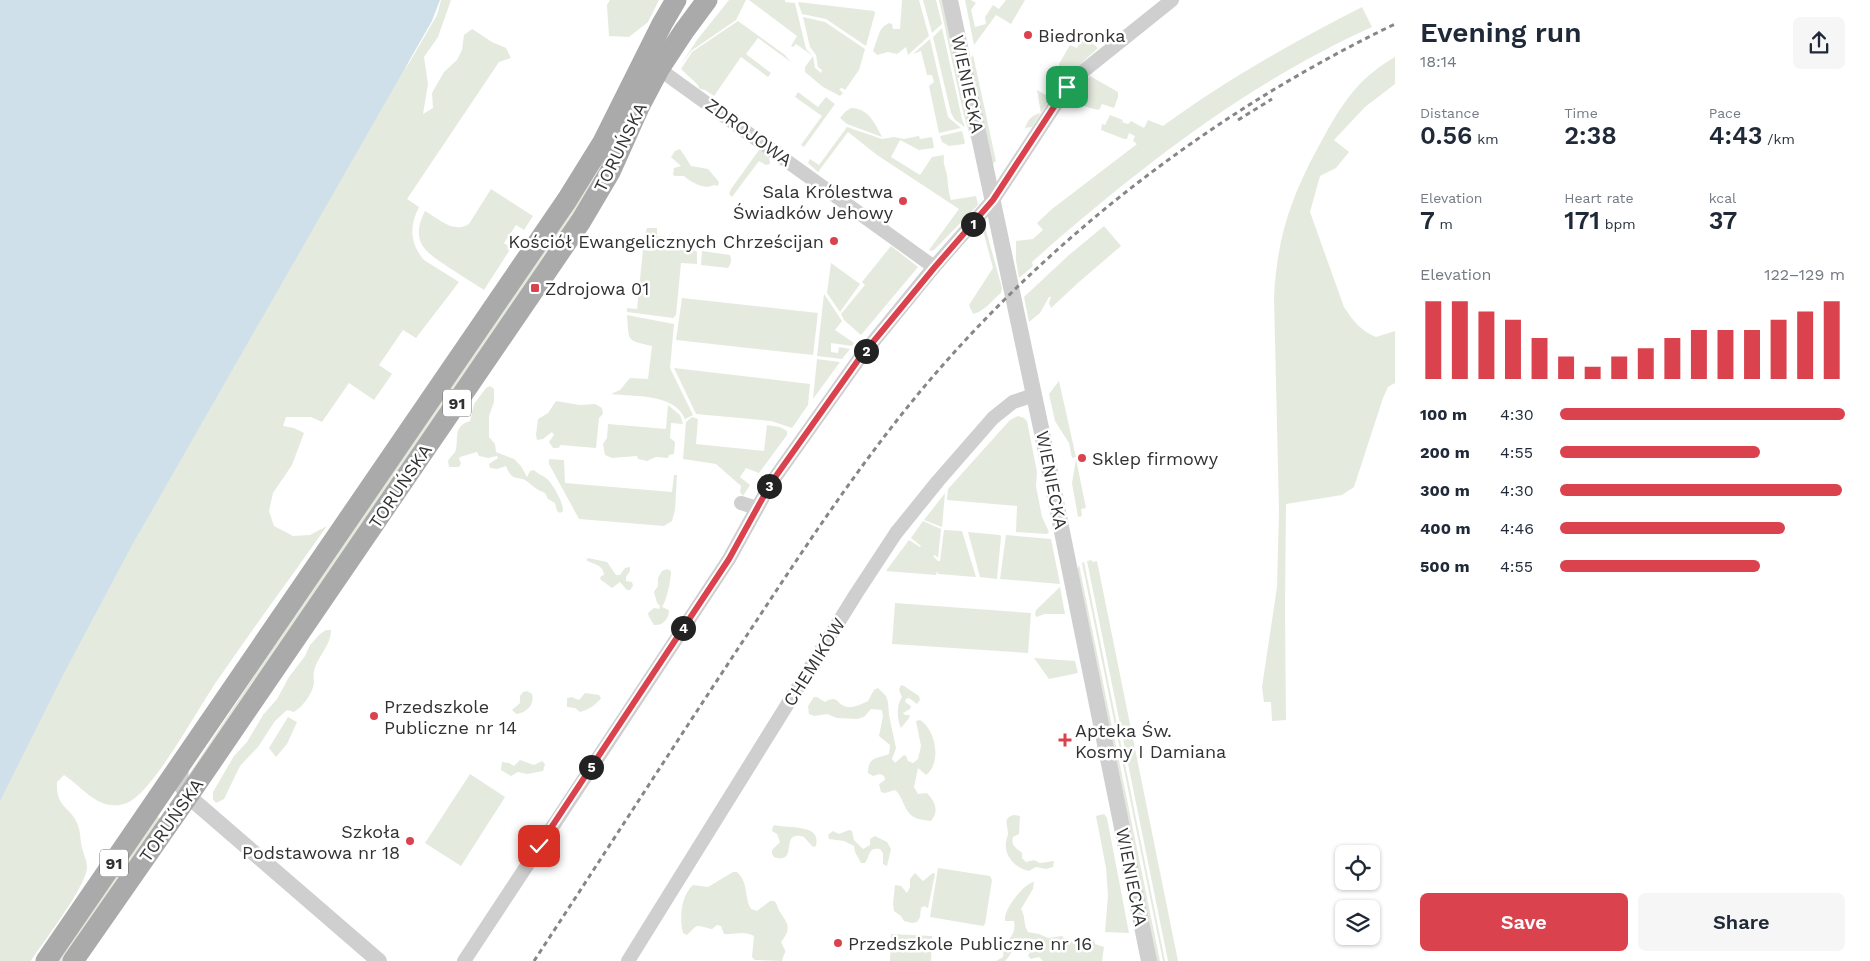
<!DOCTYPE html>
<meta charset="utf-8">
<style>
:root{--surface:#fff;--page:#f6f6f7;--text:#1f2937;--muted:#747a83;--accent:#da424e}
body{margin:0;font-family:"Work Sans",sans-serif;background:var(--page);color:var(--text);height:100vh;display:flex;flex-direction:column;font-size:19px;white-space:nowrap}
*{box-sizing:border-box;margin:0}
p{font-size:16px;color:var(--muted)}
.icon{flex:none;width:28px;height:28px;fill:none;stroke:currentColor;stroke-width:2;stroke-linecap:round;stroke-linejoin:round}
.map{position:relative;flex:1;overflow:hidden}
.panel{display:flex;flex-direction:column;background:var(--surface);width:475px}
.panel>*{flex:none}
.buttons{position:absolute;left:1335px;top:845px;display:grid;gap:10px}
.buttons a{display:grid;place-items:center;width:45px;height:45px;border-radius:8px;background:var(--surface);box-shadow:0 1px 4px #0004;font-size:25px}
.pin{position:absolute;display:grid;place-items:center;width:42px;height:42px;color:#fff;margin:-21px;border-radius:10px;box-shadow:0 2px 8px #0006}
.km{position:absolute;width:25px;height:25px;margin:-12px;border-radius:50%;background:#222;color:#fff;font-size:14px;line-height:25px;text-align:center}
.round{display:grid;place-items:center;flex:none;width:52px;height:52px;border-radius:8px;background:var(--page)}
.headline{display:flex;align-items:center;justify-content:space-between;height:85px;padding:0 25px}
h1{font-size:28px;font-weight:600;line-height:38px}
.stats{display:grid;grid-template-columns:repeat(3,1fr);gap:8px;height:85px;padding:5px 25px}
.stats div{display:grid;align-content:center}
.stats b{font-size:25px;font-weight:600}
.stats small{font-size:14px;font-weight:400}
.stats p{font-size:14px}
.chart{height:140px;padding:10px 25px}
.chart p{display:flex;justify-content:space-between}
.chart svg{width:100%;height:90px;margin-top:5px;stroke:var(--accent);stroke-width:6}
.primary-button{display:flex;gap:10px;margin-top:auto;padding:10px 25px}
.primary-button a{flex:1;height:58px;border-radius:8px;background:var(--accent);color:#fff;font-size:20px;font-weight:600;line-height:58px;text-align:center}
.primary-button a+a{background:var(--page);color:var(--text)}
ul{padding:0 25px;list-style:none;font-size:16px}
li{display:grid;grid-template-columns:80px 60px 1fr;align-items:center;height:38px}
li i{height:12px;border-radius:6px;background:var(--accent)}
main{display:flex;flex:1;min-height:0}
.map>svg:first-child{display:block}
.green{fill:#e5eade}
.water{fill:#cfe0eb}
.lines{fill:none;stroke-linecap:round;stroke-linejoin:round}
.minor{stroke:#cfcfcf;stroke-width:14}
.tertiary{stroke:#cfcfcf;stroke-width:16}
.primary{stroke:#aaa;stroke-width:21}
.rail{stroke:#878787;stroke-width:3;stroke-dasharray:5 4;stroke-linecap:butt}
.route-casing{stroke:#fff;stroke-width:10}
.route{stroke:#da424e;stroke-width:6}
.poi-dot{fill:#da424e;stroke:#fff;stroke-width:2}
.labels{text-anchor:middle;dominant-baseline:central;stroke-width:5;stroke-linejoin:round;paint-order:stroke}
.shield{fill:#fff;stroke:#707070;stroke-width:1}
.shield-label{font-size:16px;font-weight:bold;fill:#323232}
.poi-label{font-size:18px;fill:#323232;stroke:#fff;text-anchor:start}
.street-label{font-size:18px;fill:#323232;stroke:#fff}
</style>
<main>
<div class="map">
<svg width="1395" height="961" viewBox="0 0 1395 961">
<rect width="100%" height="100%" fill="#fff"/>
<g class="green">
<path d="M 0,0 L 437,0 L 405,70 L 437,15 L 441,0 L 451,0 L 438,37 L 424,57 L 428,84 L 423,114 L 433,108 L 432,93 L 444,72 L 457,60 L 462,50 L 464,35 L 472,29 L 492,42 L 506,48 L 511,58 L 499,62 L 407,199 L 419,207 C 409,226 410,244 424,260 L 459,282 L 416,338 L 403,330 L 379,365 L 392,374 L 374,400 L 349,383 L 322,422 L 311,417 L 286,417 L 283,426 L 294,428 L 304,433 L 292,465 L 273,493 L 269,511 L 274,526 L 293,536 L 310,535 L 327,526 C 291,577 254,627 219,678 C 200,704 154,792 127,803 C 99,813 84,788 64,775 L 57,782 C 56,809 70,805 78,825 C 81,834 80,843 83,851 C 84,856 87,861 87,866 C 89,883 42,944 31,961 L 0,961 Z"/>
<path d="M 610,0 L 659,0 L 648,22 L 629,37 L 609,36 L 607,5 Z"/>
<path d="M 729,0 L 746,0 L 736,20 L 691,51 L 680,66 L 697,40 Z"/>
<path d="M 749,0 L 785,0 L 785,2 L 795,3 L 806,49 L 813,56 L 815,68 L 821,73 L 822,70 L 818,67 L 816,55 L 810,47 L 803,17 L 825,22 L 865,49 L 859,70 L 845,90 L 842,88 L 839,89 L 843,93 L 840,96 L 823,87 L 805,72 L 805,67 L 813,56 L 796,44 L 793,47 L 791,46 L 797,36 Z"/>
<path d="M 902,0 L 919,0 L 929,36 L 908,55 L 906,47 L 897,54 L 888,52 L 877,55 L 873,51 L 880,31 L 884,26 L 889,23 L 892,24 L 893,29 L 900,29 Z"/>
<path d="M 923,0 L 936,0 L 942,24 L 932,33 Z"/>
<path d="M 939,0 L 944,0 L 973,138 L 971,139 L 963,112 Z"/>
<path d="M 965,0 L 971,0 L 976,3 L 971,10 L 975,27 L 986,24 L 985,17 L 993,5 L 999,9 L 1006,0 L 1025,0 L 1011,24 L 996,15 L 974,45 Z"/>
<path d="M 798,2 L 874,11 L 875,13 L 866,46 L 826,19 L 802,14 Z"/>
<path d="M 1362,7 L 1372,27 C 1246,84 1136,170 1032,262 L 1033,266 L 1019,278 L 1016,261 L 1016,241 L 1033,239 L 1043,230 L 1037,223 L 1052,209 L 1137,144 L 1133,141 L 1135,136 L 1129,133 L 1127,139 L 1124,139 L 1101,130 L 1102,124 L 1105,125 L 1110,115 L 1123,120 L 1122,122 L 1128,124 L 1131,121 L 1144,128 L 1148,120 L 1163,126 C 1226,80 1293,42 1362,7 Z"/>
<path d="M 738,21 L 785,55 L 791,62 L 758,38 L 746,54 L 771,73 L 768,77 L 741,57 L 714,96 L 705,90 L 700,89 L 697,84 L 681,69 L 692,52 Z"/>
<path d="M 942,28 L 962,119 L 965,127 L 955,120 L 951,113 L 933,37 Z"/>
<path d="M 930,39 L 948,117 L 961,128 L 939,133 L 929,86 L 934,82 L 932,75 L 927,75 L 921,51 L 913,54 Z"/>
<path d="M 1087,39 L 1098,48 L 1064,79 L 1059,81 L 1052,76 L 1059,79 L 1065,69 L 1059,66 L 1059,64 L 1070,45 L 1077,48 L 1081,40 L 1084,42 Z"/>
<path d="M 973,55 L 996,161 L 991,165 L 971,58 Z"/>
<path d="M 1395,57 L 1395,84 L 1365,107 L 1334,140 L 1349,152 L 1336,168 L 1320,176 L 1310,212 L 1344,307 C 1353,321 1361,331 1376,337 L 1395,331 L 1395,383 L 1388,387 L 1383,398 L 1354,487 L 1342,495 L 1286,504 L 1285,609 L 1286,720 L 1272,721 L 1271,702 L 1264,702 L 1262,687 L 1277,587 L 1279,510 L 1274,297 C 1277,236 1292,194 1321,142 C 1341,105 1358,78 1395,57 Z"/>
<path d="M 1090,76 L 1118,92 L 1118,97 L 1114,108 L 1102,104 L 1099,110 C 1088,108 1078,104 1067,100 L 1072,93 L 1077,94 L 1078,91 L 1075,90 Z"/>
<path d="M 1037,90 L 1046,95 L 1049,90 L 1052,96 L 1032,127 L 1025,128 C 1028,119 1032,115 1041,113 Z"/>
<path d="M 798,92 L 818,107 L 826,97 L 835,104 L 804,147 L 801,145 L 822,116 L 795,97 Z"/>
<path d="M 629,104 L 592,194 L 189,782 L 188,776 L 254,676 L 274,642 Z"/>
<path d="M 851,108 C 868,108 875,123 882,137 L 847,124 L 840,118 L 846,111 Z"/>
<path d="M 847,127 L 882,139 L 894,137 L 904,139 L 919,136 L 920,139 L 932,137 L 934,148 L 919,150 L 900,140 L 891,157 L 920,175 L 932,157 L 944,155 C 943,165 945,166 947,175 C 948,183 948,191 951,200 L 976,196 L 978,205 L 934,250 L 931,251 L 929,250 L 959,209 L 877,155 L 848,132 L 818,172 L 808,163 L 810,159 L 819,165 Z"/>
<path d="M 962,131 L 965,143 L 964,144 L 949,146 L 942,142 L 940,136 Z"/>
<path d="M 680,149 L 691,166 L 708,169 L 719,182 L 718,186 L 714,185 C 705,190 692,183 684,176 L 675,176 L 673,175 L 674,168 L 681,166 L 671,157 L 675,151 Z"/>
<path d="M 759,150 L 769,156 L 770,164 L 766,165 L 759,161 L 732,197 L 729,194 L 731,189 Z"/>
<path d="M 491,189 L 533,216 L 524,230 L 516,225 L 504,243 L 511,248 L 484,290 C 472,282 460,275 448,267 C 424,251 410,241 425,211 C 439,219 454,234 469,224 Z"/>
<path d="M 981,223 L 984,223 L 1002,288 L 1001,293 C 992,300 984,312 973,314 L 969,305 L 993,268 Z"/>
<path d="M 1104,226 L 1121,246 L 1079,282 L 1051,308 L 1049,303 L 1051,297 L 1049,297 L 1040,313 L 1029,322 L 1024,297 L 1069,255 Z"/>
<path d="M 647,228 L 657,228 L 657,236 L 675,238 L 674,249 L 696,251 L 697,252 L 697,264 L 681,263 L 676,315 L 673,318 L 627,312 L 627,308 L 637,309 L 643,250 L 652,251 L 653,239 L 644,238 Z"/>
<path d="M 891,246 L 918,267 L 861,335 L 844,320 L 841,314 L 865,285 L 862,282 Z"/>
<path d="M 702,251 L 730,255 C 732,260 731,264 728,268 L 701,265 Z"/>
<path d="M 831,263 L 860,284 L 840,312 L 827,293 Z"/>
<path d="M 824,294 L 842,321 L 835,330 L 854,343 L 852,346 L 831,343 L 831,352 L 838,353 L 839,347 L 850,349 L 842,359 L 817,356 Z"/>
<path d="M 682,298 L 818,313 L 813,355 L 676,340 Z"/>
<path d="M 627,315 L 674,324 L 670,368 L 693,415 L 685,419 C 674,393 635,397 611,394 L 620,390 L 630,378 L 648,379 L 652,346 C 626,340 629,342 627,315 Z"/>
<path d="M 817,359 L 840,362 L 813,399 Z"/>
<path d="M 674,368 L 810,384 L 808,405 L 792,428 L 771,421 L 696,414 Z"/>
<path d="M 1059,381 L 1076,457 L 1072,458 L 1069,443 L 1055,421 L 1049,394 Z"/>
<path d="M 490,386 L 494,389 L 494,402 L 489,416 L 489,437 L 495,444 L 496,452 L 514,459 L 521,466 L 527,477 L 530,471 L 534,470 C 539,475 543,475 547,479 C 553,484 564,504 563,511 L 560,513 L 557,511 L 555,503 L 548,499 L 545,493 C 537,490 534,487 528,482 C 517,474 513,484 506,466 L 497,469 L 490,468 L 489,464 L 498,458 L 497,456 L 488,458 L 479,456 L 477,452 L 460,457 L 459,459 L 461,463 L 459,467 L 449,467 L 448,461 C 449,458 453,455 455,452 C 460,440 451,427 470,421 L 474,404 L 486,388 Z"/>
<path d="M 556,401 L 580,405 L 595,404 L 602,408 L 603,414 L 599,418 L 596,448 L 561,445 L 558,448 L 553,448 L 549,442 L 554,435 L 552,432 L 543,439 L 537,440 L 536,435 L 538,419 L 548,413 Z"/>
<path d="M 668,405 L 680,415 L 683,424 L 671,423 L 670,438 L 675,442 L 674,454 L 669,455 L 668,458 L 656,457 L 647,461 L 638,459 L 637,456 L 612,458 L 605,455 L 603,444 L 607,438 L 608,424 L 666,429 Z"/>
<path d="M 1018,416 L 1024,418 L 1027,421 L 1037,472 L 1036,486 L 1042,517 L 1049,532 L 1047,534 L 1016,532 L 1017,506 L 947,500 L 948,489 L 1010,420 Z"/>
<path d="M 692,417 L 698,419 L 696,444 L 764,451 L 767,425 L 780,427 L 787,431 L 787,435 L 759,473 L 746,468 L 740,477 L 750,485 L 743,496 L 740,492 L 741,486 L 716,464 L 683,459 L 686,422 Z"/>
<path d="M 549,459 L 564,460 L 565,483 L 672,492 L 674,475 L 677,475 L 675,510 L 672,521 L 664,526 L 579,519 L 549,464 Z"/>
<path d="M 1076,459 L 1086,508 L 1081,509 L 1082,516 L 1078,517 L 1072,483 Z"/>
<path d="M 945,493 L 942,527 L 924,520 Z"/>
<path d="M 923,521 L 941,529 L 938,558 L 935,555 L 933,556 L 938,561 L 940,561 L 944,530 L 962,531 L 976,577 L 938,574 L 937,571 L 936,575 L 886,571 L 909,540 L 920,547 L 921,546 L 911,538 Z"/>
<path d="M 968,532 L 1000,535 L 1001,537 L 997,579 L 980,577 Z"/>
<path d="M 1006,535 L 1051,539 L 1060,584 L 1000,579 Z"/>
<path d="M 588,558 L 607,562 L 616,575 L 620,575 L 625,568 L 630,567 L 630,571 L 626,577 L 626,581 L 632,582 L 633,586 L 630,590 L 627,590 L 620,582 L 612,588 L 600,579 L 601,576 L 604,575 C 603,564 594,565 586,560 Z"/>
<path d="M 1092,560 L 1092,562 L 1097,561 L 1178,961 L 1168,961 L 1087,561 Z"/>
<path d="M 1084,562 L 1165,961 L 1163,961 L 1082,563 Z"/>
<path d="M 1079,565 L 1160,961 L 1155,961 L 1077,570 Z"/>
<path d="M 667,569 L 671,571 C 671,580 667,600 662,607 L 669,610 C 669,619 663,626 654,625 L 649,617 L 648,613 L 654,608 L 659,609 L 660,606 L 657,603 L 654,592 L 658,586 L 658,578 L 662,571 Z"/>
<path d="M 1060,587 L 1065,614 L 1044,614 L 1037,617 L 1035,615 L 1036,610 Z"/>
<path d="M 895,603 L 1031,613 L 1028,653 L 892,644 Z"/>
<path d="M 326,630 L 331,630 C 331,646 317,657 314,671 C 313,675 314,679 314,683 C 312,695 303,706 294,712 L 287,710 L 275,721 L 258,747 L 240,766 L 224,799 L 216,803 L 213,799 L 213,792 L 234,756 L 247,742 L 263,715 L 277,699 L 289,677 L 305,656 L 310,645 L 320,634 Z"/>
<path d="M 1034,658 L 1075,661 L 1078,673 L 1049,679 Z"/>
<path d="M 901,685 L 904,686 L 919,696 L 920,700 L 917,704 L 909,698 L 906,699 L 905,702 L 911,706 L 910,709 L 903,713 L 905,715 L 910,715 L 909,718 L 901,728 C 897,719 896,706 902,697 L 899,690 Z"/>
<path d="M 878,688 L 886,696 L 888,702 L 889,715 L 896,748 L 892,759 L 895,763 L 904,755 L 906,756 L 908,761 L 913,763 L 918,759 L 921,746 L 916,721 L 920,720 C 936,730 942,763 926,775 L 918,768 L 914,787 L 918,794 L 927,793 C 936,803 939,811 931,821 C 926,820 918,820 914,817 C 904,812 903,796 895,790 L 885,793 L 881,792 L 879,784 L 885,780 L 884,776 L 880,774 L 873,776 L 868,773 C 868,756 877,759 889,754 L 890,745 L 879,736 L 883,716 L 882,710 L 871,709 L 864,717 L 857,719 L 837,718 L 827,714 L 814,716 L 809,714 L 808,706 L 814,697 L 817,697 L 825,702 C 839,694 836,705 847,707 C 854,708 862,704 868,701 L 874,690 Z"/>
<path d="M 527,691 L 532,694 C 535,705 526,713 516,714 L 512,710 L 520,703 L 520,696 L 523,692 Z"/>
<path d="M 585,693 L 599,695 L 601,698 C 596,705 588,710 580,712 L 575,708 L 567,707 L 567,698 L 572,697 L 579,700 Z"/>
<path d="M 288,717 L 297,722 L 287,744 L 276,757 L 269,748 Z"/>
<path d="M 520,760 L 534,765 L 542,761 L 545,764 L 543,771 L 527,774 L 518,772 L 511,776 L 501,770 L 502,762 L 509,763 L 514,766 Z"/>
<path d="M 470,774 L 505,797 L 461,866 L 425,843 Z"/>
<path d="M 1104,814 L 1107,818 L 1129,933 L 1105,932 L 1108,895 L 1106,868 L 1096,816 Z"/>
<path d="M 155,815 L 163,820 L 66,961 L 54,961 Z"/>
<path d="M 1014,815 L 1020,816 L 1019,834 L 1013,837 C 1011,846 1015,847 1022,853 L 1022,858 L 1026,862 L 1034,860 L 1040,863 L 1054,861 L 1053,867 L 1046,869 L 1036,867 L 1029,871 C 1015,868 1004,856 1006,842 C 1006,841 1008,835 1008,834 C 1008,825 1002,818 1014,815 Z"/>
<path d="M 775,825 C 788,829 822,823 816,846 L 813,847 L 804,837 C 778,829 800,866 774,857 L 772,854 L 772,850 L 780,842 L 777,834 L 772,831 L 773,826 Z"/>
<path d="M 849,830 L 852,831 L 854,840 L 863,849 L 870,845 L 870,839 L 875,836 L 887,842 L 891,849 L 887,866 L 883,864 L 883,853 L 880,849 C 868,847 870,856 865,863 L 861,863 L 855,852 L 854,846 L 844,841 L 829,839 L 828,835 L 833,831 L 839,834 Z"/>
<path d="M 938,868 L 990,876 L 992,880 L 985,924 L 983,926 L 930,917 Z"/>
<path d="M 733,872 L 737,872 C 749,883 744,897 751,909 L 757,911 L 770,901 L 774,901 C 778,904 777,908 780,912 C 788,924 792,928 781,942 C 788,956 785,948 782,961 L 755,960 L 752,957 L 754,936 C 743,930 734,935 724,934 L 721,926 L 717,925 L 712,929 C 695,925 699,923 687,935 L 683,933 C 679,918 681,896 693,885 L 708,887 Z"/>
<path d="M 915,873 L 923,881 L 933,873 L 935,874 L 928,908 L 924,906 L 921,908 L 920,917 L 917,922 L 912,923 L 904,921 L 901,916 L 894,911 L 893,904 L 895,885 L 901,886 L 907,893 L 910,887 L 910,879 Z"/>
<path d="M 1034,882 L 1033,889 L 1021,909 C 1026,917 1023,925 1028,932 L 1039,934 L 1048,938 L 1062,936 L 1067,941 L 1072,942 L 1079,947 L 1090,937 L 1094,940 L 1095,944 L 1104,947 L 1102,961 L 1043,961 L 1039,957 L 1031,959 L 1028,956 L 1036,941 L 1034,939 C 1013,939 1017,948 1005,961 L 996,961 L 1003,957 L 1004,944 C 1011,937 1016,933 1014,921 L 1005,921 C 1003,910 1023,884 1034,882 Z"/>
<path d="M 891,934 L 932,936 L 931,961 L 890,961 Z"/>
</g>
<path class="water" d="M 0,0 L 440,0 L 432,21 L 131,547 L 63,675 L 0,801 Z"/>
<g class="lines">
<g class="minor">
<path d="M 659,69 L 934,267"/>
<path d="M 741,503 L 757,508"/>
<path d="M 464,961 L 729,559 L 771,483 L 859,359 L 934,267 L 993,200 L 1071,81 L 1172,0"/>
<path d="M 628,961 L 856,594 L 896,533 L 938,481 L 993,418 L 1013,402 L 1034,395"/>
</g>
<g class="tertiary">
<path d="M 950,0 L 1041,428 L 1149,961"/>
<path d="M 181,764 L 180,783 L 188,796 L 379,961"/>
</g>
<g class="primary">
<path d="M 46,961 L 567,200 L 603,142 L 662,24 L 676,0"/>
<path d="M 73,961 L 188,796 L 581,221 L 610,172 L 640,105 L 659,69 L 684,31 L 707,0"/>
</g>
<g class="rail">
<path d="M 1238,120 L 1272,99"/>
<path d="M 534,961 C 607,850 678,739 751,629 C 811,538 870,448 942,366 C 1068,223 1223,107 1395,24"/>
</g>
</g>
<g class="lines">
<g class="route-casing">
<path id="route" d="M 539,846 L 729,559 L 771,483 L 859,359 L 934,268 L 993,200 L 1067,87"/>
</g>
<use href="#route" class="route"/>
</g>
<g class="poi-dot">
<circle cx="1028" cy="35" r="5"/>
<circle cx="903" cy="201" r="5"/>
<circle cx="834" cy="241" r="5"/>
<rect x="530" y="283" width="10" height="10" rx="2.5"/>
<circle cx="1082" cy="458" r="5"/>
<circle cx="374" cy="716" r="5"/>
<path d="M1062.5 732.5h5v5h5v5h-5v5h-5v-5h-5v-5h5z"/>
<circle cx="410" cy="841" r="5"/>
<circle cx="838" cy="943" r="5"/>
</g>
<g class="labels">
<g class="shield">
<rect x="443" y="389.5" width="28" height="27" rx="4"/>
<rect x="100" y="849.5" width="28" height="27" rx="4"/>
</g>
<g class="shield-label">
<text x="457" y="403">91</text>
<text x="114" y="863">91</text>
</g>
<g class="poi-label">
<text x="1038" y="35">Biedronka</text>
<text x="893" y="191" text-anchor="end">Sala Królestwa<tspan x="893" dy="21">Świadków Jehowy</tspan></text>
<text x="824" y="241" text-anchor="end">Kościół Ewangelicznych Chrześcijan</text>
<text x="545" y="288">Zdrojowa 01</text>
<text x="1092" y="458">Sklep firmowy</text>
<text x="384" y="706">Przedszkole<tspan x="384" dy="21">Publiczne nr 14</tspan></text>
<text x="1075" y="730">Apteka Św.<tspan x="1075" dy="21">Kosmy I Damiana</tspan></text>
<text x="400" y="831" text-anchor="end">Szkoła<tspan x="400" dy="21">Podstawowa nr 18</tspan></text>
<text x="848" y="943">Przedszkole Publiczne nr 16</text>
</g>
<g class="street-label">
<text transform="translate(968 84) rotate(78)">WIENIECKA</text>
<text transform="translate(749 132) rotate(36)">ZDROJOWA</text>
<text transform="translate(620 147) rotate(-64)">TORUŃSKA</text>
<text transform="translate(1052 480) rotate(79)">WIENIECKA</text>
<text transform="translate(400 486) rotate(-56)">TORUŃSKA</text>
<text transform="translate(814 662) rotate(-58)">CHEMIKÓW</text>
<text transform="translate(171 820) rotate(-55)">TORUŃSKA</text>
<text transform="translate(1132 877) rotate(79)">WIENIECKA</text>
</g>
</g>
</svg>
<div class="buttons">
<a><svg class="icon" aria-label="locate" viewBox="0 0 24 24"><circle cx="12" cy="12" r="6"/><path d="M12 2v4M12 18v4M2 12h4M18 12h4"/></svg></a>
<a><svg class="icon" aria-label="layers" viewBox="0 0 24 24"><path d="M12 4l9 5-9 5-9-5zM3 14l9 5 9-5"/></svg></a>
</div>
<div class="pin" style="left:1067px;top:87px;background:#1e9e55"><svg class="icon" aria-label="arrive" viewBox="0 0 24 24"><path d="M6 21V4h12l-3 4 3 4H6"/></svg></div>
<div class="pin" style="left:539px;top:846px;background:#d93025"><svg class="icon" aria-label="check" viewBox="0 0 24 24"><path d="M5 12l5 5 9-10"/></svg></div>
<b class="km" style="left:973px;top:224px">1</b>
<b class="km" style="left:866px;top:351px">2</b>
<b class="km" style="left:769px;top:486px">3</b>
<b class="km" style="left:683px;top:628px">4</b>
<b class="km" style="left:591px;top:767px">5</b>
</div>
<section class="panel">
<div class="headline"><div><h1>Evening run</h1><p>18:14</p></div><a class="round"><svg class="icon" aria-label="share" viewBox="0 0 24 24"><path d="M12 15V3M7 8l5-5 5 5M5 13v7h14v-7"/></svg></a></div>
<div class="stats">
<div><p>Distance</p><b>0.56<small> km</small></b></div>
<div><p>Time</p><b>2:38</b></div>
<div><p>Pace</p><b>4:43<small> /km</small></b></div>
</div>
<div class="stats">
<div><p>Elevation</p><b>7<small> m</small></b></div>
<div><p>Heart rate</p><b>171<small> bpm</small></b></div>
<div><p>kcal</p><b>37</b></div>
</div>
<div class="chart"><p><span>Elevation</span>122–129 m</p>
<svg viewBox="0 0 160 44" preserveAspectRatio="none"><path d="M5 44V6M15 44V6M25 44V11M35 44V15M45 44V24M55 44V33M65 44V38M75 44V33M85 44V29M95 44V24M105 44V20M115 44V20M125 44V20M135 44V15M145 44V11M155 44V6"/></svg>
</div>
<ul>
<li><b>100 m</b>4:30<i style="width:100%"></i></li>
<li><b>200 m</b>4:55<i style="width:70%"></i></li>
<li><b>300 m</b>4:30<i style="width:99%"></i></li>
<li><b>400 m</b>4:46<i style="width:79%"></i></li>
<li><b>500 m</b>4:55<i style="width:70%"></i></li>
</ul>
<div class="primary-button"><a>Save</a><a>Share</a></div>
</section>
</main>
